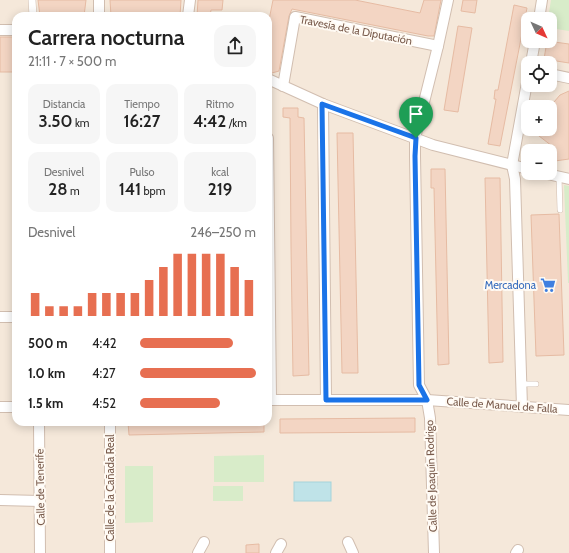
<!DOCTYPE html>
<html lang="es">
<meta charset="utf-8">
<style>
:root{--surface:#fff;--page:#f6f6f6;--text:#222;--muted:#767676;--accent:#e76f51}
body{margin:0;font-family:Cabin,sans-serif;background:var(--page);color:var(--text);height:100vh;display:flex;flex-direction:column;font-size:15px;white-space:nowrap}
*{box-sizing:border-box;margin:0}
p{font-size:13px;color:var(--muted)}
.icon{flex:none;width:22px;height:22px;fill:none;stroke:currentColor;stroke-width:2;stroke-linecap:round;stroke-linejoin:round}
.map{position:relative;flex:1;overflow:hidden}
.drawer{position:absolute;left:12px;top:12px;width:260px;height:414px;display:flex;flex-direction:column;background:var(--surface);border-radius:12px;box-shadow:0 2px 10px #0003}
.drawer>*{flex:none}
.needle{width:26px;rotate:134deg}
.buttons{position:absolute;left:521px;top:12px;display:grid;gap:8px}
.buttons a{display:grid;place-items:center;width:36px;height:36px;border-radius:8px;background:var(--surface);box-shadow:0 2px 10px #0003;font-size:20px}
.pin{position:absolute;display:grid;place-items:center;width:34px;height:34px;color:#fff;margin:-41px -17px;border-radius:50% 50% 50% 0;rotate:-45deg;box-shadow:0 0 4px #0007}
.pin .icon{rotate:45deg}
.round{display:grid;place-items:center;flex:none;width:42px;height:42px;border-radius:12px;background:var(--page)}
.headline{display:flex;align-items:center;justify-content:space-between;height:68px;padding:0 16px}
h1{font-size:22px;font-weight:600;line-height:30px}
.stats{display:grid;grid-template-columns:repeat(3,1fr);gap:6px;height:68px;padding:4px 16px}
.stats div{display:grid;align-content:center;border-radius:10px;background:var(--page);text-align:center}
.stats b{font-size:17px;font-weight:600}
.stats small{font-size:11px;font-weight:400}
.stats p{font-size:11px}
.chart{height:112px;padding:8px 16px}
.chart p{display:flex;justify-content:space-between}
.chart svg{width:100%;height:72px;margin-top:4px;stroke:var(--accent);stroke-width:6}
ul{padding:0 16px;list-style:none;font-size:13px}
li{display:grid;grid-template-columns:64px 48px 1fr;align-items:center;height:30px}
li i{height:10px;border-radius:5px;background:var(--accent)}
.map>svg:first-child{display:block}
.residential{fill:#f5e8da;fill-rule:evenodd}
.green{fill:#d8ecc9}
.water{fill:#bfe3e8;stroke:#a5d3da}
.building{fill:#f3d5c3;stroke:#e6bba3}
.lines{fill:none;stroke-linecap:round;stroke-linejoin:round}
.service-casing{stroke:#d1beb0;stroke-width:6}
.pedestrian-casing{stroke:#d1beb0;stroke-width:8}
.minor-casing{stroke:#d1beb0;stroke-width:12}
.service{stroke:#fff;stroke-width:5}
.pedestrian{stroke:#fff;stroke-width:7}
.minor{stroke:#fff;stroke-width:10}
.route-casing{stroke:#fff;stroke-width:8}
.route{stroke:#1a73e8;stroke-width:5}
.labels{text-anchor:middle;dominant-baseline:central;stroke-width:4;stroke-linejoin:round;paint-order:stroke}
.street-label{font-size:11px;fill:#7a5c4d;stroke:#fffaf3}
.shop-label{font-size:11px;fill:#366cbe;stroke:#fffaf3;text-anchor:end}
</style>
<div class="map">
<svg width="569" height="553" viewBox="0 0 569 553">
<rect width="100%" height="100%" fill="#fdf6ec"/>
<path class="residential" d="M 0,0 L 569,0 L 569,553 L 0,553 ZM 16,16 L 268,16 L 268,422 L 16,422 ZM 528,19 L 550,19 L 550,41 L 528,41 ZM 528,63 L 550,63 L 550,85 L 528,85 ZM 528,107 L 550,107 L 550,129 L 528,129 ZM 528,151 L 550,151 L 550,173 L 528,173 Z"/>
<g class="green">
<path d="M 551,0 L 569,0 L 569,31 L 550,28 L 550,19 L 548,19 Z"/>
<path d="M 564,185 L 569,186 L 569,283 L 568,283 Z"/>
<path d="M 264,455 L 264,482 L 214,482 L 214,456 Z"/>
<path d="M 125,466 L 153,466 L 153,522 L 125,523 Z"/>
<rect x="213" y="486" width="30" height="15"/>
</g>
<rect class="water" x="294" y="482" width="37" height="19"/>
<g class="building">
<path d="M 38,0 L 86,0 L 84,16 L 40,16 Z"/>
<path d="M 110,0 L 181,0 L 180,16 L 111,16 Z"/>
<path d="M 198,0 L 223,0 L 222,10 L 211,10 L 210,16 L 197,16 Z"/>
<path d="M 273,0 L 355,0 L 420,13 L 424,0 L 441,0 L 434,36 L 428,36 L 292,9 L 289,16 L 279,71 L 272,73 L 268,71 L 268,25 Z"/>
<path d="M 463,0 L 477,0 L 475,13 L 461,11 Z"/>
<path d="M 514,5 L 527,8 L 500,146 L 488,144 L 496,99 L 494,99 L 495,90 L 498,90 Z"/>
<path d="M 458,26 L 472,28 L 458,112 L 444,110 Z"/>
<rect x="0" y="37" width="16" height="35"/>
<path d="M 547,41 L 569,44 L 569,63 L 544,59 Z"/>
<path d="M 569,91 L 569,159 L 555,161 L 552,146 L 530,129 L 550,129 L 550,116 L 554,102 L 560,95 Z"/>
<path d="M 283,108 L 298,108 L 298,117 L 304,118 L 309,375 L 293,376 L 291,247 L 290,118 L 283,117 Z"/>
<path d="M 337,133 L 353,133 L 358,373 L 342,373 Z"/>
<path d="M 431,169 L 445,169 L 449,364 L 438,365 L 434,188 L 431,188 Z"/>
<path d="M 485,178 L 500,178 L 503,362 L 489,363 Z"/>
<path d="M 559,214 L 564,355 L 536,356 L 531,215 Z"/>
<path d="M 415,418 L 415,432 L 280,433 L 280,419 Z"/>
<path d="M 128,422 L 264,422 L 264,432 L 129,435 Z"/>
<path d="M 259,544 L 259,553 L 246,553 L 246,545 Z"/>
</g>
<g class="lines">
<g class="service-casing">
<g id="service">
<path d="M 559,177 L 560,210"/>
<path d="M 522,384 L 536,384"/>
</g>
</g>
<g class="pedestrian-casing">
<path id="pedestrian" d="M 32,0 L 33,16"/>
</g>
<g class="minor-casing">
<g id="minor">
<path d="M 99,0 L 99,16"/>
<path d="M 188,16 L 190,0"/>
<path d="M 539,19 L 542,0"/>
<path d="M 0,30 L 16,30"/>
<path d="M 531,63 L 535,41"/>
<path d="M 550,74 L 569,78"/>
<path d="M 268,79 L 323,104 L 433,145 L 528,169"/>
<path d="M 283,86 L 295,17 L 438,46"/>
<path d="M 323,104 L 326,400"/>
<path d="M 268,138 L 271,400"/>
<path d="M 543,173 L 569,179"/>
<path d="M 0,317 L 16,317"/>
<path d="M 268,400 L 427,400 L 569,410"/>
<path d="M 0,407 L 16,407"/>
<path d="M 522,407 L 515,179 L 512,165 L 528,77"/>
<path d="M 39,422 L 40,553"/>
<path d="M 0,500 L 40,501"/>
<path d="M 348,542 L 353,553"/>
<path d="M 110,553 L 110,422"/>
<path d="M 198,553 L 204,542"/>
<path d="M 276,553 L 281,544"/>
<path d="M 434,553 L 430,418 L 427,400 L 419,385 L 415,156 L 415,138 L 438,46 L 448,0"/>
<path d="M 516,553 L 518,550"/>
</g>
</g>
<use href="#service" class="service"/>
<use href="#pedestrian" class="pedestrian"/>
<use href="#minor" class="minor"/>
</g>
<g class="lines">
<g class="route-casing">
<path id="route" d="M 322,104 L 416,138 L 415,156 L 419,385 L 427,400 L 326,400 Z"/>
</g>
<use href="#route" class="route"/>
</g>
<defs>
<g id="supermarket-bare" transform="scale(1.2)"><path d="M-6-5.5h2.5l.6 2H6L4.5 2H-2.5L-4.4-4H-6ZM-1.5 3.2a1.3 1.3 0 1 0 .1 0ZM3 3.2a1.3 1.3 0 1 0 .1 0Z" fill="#3f7fe0" stroke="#fffaf3" stroke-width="2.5" paint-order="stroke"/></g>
</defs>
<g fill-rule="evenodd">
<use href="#supermarket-bare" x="548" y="285"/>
</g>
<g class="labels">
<g class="street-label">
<text transform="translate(356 30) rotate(11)">Travesía de la Diputación</text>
<text transform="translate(502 405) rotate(4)">Calle de Manuel de Falla</text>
<text transform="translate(431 476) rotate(-92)">Calle de Joaquín Rodrigo</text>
<text transform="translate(40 487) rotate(-91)">Calle de Tenerife</text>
<text transform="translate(110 488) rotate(-90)">Calle de la Cañada Real</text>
</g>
<g class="shop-label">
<text x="536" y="285">Mercadona</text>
</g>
</g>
</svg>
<div class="buttons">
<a><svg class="needle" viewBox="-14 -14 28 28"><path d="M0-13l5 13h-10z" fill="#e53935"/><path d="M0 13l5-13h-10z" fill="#767676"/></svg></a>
<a><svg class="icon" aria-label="locate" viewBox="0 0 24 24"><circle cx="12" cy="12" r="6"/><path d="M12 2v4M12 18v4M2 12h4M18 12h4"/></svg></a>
<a>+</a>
<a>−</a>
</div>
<div class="pin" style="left:416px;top:138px;background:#1e9e55"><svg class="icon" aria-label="arrive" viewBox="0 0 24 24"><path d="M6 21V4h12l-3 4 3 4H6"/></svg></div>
<section class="drawer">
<div class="headline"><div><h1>Carrera nocturna</h1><p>21:11 · 7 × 500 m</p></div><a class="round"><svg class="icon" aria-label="share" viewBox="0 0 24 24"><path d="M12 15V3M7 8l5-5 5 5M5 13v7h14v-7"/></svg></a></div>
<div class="stats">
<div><p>Distancia</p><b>3.50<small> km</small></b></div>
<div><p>Tiempo</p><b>16:27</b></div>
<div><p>Ritmo</p><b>4:42<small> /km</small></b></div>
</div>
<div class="stats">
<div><p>Desnivel</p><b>28<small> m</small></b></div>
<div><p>Pulso</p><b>141<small> bpm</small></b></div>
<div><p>kcal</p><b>219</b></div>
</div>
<div class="chart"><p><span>Desnivel</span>246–250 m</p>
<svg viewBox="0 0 160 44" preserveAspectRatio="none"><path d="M5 44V30M15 44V38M25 44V38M35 44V38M45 44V30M55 44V30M65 44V30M75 44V30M85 44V22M95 44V14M105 44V6M115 44V6M125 44V6M135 44V6M145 44V14M155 44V22"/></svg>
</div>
<ul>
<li><b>500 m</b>4:42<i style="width:80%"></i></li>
<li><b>1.0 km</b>4:27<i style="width:100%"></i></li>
<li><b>1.5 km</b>4:52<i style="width:69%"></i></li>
</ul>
</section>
</div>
